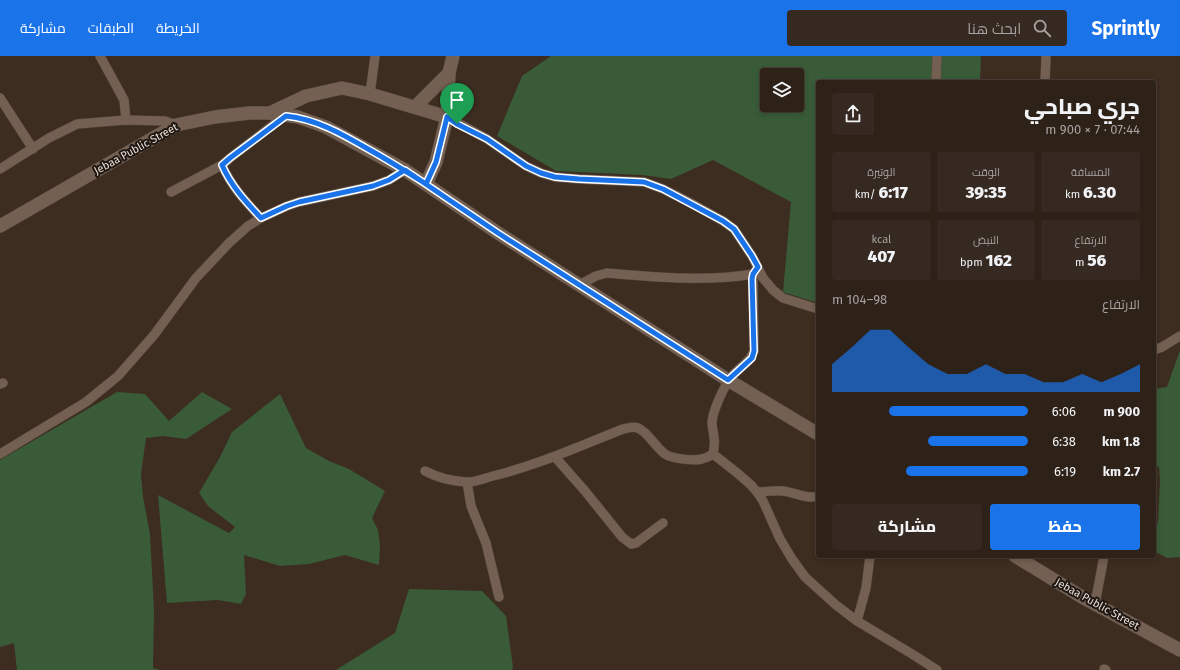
<!DOCTYPE html>
<html lang="ar">
<meta charset="utf-8">
<style>
:root{--surface:#2e2118;--page:#362921;--text:#f1f3f6;--muted:#a7a3a2;--line:#493e37;--accent:#1a73e8}
body{margin:0;font-family:"Fira Sans",Cairo,sans-serif;background:var(--page);color:var(--text);direction:rtl;height:100vh;display:flex;flex-direction:column;font-size:15px;white-space:nowrap}
*{box-sizing:border-box;margin:0}
p{font-size:13px;color:var(--muted)}
.icon{flex:none;width:22px;height:22px;fill:none;stroke:currentColor;stroke-width:2;stroke-linecap:round;stroke-linejoin:round}
.map{position:relative;flex:1;overflow:hidden;direction:ltr}
.sheet{position:absolute;left:816px;top:24px;width:340px;height:478px;display:flex;flex-direction:column;background:var(--surface);border-radius:4px;box-shadow:0 2px 6px #0003,0 0 0 1px var(--line);direction:rtl}
.sheet>*{flex:none}
.fabs{position:absolute;left:760px;top:12px;display:grid;gap:8px}
.fabs a{display:grid;place-items:center;width:44px;height:44px;border-radius:4px;background:var(--surface);box-shadow:0 2px 6px #0003,0 0 0 1px var(--line);font-size:20px}
.pin{position:absolute;display:grid;place-items:center;width:34px;height:34px;color:#fff;margin:-41px -17px;border-radius:50% 50% 50% 0;rotate:-45deg;box-shadow:0 0 4px #0007}
.pin .icon{rotate:45deg}
.round{display:grid;place-items:center;flex:none;width:42px;height:42px;border-radius:4px;background:var(--page)}
.head{display:flex;align-items:center;justify-content:space-between;height:68px;padding:0 16px}
h1{font-size:22px;font-weight:800;line-height:30px}
.stats{display:grid;grid-template-columns:repeat(3,1fr);gap:6px;height:68px;padding:4px 16px}
.stats div{display:grid;align-content:center;border-radius:4px;background:var(--page);text-align:center}
.stats b{font-size:17px;font-weight:800}
.stats small{font-size:11px;font-weight:400}
.stats p{font-size:11px}
.chart{height:112px;padding:8px 16px}
.chart p{display:flex;justify-content:space-between}
.chart svg{width:100%;height:72px;margin-top:4px;fill:var(--accent);opacity:.7}
.action{display:flex;gap:8px;margin-top:auto;padding:8px 16px}
.action a{flex:1;height:46px;border-radius:4px;background:var(--accent);color:#fff;font-size:16px;font-weight:800;line-height:46px;text-align:center}
.action a+a{background:var(--page);color:var(--text)}
ul{padding:0 16px;list-style:none;font-size:13px}
li{display:grid;grid-template-columns:64px 48px 1fr;align-items:center;height:30px}
li i{height:10px;border-radius:5px;background:var(--accent)}
header{display:flex;align-items:center;gap:24px;box-sizing:border-box;height:56px;padding:0 20px;background:var(--accent);color:#fff}
header strong{font-size:19px}
nav{display:flex;gap:22px;margin-inline-start:auto;font-size:14px}
.search{width:280px;height:36px;background:var(--page);display:flex;align-items:center;gap:10px;box-sizing:border-box;padding:0 14px;border-radius:4px;color:var(--muted);font-size:15px}
.map>svg:first-child{display:block}
.green{fill:#395b38;fill-rule:evenodd}
.lines{fill:none;stroke-linecap:round;stroke-linejoin:round}
.street-casing{stroke:#56483d;stroke-width:10}
.secondary-casing{stroke:#56483d;stroke-width:14}
.street{stroke:#736052;stroke-width:9}
.secondary{stroke:#736052;stroke-width:13}
.route-casing{stroke:#fff;stroke-width:8}
.route{stroke:#1a73e8;stroke-width:5}
.labels{text-anchor:middle;dominant-baseline:central;stroke-width:4;stroke-linejoin:round;paint-order:stroke}
.street-label{font-size:11px;fill:#e8ddd5;stroke:#1e1611}
</style>
<header>
<strong>Sprintly</strong>
<div class="search"><svg class="icon" aria-label="search" viewBox="0 0 24 24"><circle cx="10" cy="10" r="6"/><path d="M15 15l6 6"/></svg>ابحث هنا</div>
<nav><a>الخريطة</a><a>الطبقات</a><a>مشاركة</a></nav>
</header>
<div class="map">
<svg width="1180" height="614" viewBox="0 0 1180 614">
<rect width="100%" height="100%" fill="#3d2c20"/>
<g class="green">
<path d="M 551,0 L 981,0 L 980,26 L 818,26 L 818,247 L 783,236 L 791,146 L 713,104 L 671,123 L 642,119 L 556,115 L 497,80 L 522,20 ZM 767,19 L 797,19 L 797,49 L 767,49 Z"/>
<path d="M 1180,294 L 1180,501 L 1167,502 L 1154,495 L 1154,468 L 1158,467 L 1160,425 L 1159,411 L 1154,409 L 1154,333 L 1167,331 Z"/>
<path d="M 117,336 L 145,338 L 169,365 L 202,336 L 232,353 L 186,383 L 163,380 L 146,382 L 141,418 L 143,441 L 150,478 L 154,555 L 153,612 L 160,614 L 17,614 L 14,587 L 0,591 L 0,404 Z"/>
<path d="M 280,338 L 306,392 L 329,405 L 349,413 L 385,435 L 372,462 L 378,474 L 380,489 L 379,509 L 345,499 L 309,508 L 280,510 L 244,499 L 246,538 L 241,548 L 218,544 L 167,547 L 158,439 L 229,477 L 235,471 L 208,450 L 199,437 L 220,401 L 232,376 Z"/>
<path d="M 409,533 L 482,535 L 506,560 L 513,611 L 512,614 L 336,614 L 395,577 Z"/>
</g>
<g class="lines">
<g class="street-casing">
<g id="street">
<path d="M 100,0 L 124,44 L 126,64"/>
<path d="M 936,26 L 937,0"/>
<path d="M 1045,26 L 1046,0"/>
<path d="M 370,38 L 375,0"/>
<path d="M 0,42 L 33,93"/>
<path d="M 447,61 L 487,83 L 526,110 L 541,117 L 555,121 L 579,123 L 644,126 L 663,133 L 687,145 L 723,165 L 734,173 L 752,200 L 763,222 L 773,234 L 783,242 L 818,253"/>
<path d="M 0,113 L 49,82 L 77,68 L 126,64 L 165,65 L 176,69"/>
<path d="M 171,136 L 222,109"/>
<path d="M 261,162 C 246,146 231,130 222,109 L 230,102 L 286,59"/>
<path d="M 579,229 L 596,220 L 607,217 C 654,221 707,226 753,218"/>
<path d="M 1154,294 L 1162,291 L 1180,280"/>
<path d="M 0,328 L 3,327"/>
<path d="M 0,398 L 86,346 L 107,329 L 118,320 L 154,279 L 196,222 L 229,187 L 248,170 L 261,162 L 287,150 L 299,146 L 373,130 L 389,124 L 405,114"/>
<path d="M 713,398 L 736,416 L 751,429 L 757,436 L 763,445 L 780,483 L 792,503 L 805,521 L 836,549 L 857,565 L 912,598 L 937,614"/>
<path d="M 555,401 L 585,435 L 622,481 L 631,488 L 636,487 L 663,467"/>
<path d="M 425,415 C 438,422 451,425 466,426 C 474,427 485,422 493,420 C 538,409 580,390 623,373 C 628,372 633,370 638,372 C 648,376 656,392 665,398 C 673,403 693,405 702,403 C 706,402 710,400 713,398 C 714,393 715,387 714,382 C 714,377 712,372 712,367 C 712,357 722,335 728,326 C 734,313 749,309 754,295 L 753,223 L 753,218 L 758,211"/>
<path d="M 467,426 L 471,450 L 486,487 L 499,541"/>
<path d="M 757,436 C 765,436 775,434 783,435 C 794,436 807,444 818,440"/>
<path d="M 1095,548 L 1104,500"/>
<path d="M 857,565 L 866,532 L 870,500"/>
<path d="M 1104,613 L 1106,614"/>
</g>
</g>
<g class="secondary-casing">
<g id="secondary">
<path d="M 415,51 L 449,17"/>
<path d="M 270,57 L 306,40 L 342,32 L 370,38 L 447,61"/>
<path d="M 426,128 L 436,106 L 447,61 L 449,17 L 453,0"/>
<path d="M 0,170 L 176,69 L 215,61 L 249,57 L 270,57 L 298,61 L 326,71 L 405,114 L 498,177 L 728,324 L 818,378"/>
<path d="M 1015,500 L 1082,541 L 1180,594"/>
</g>
</g>
<use href="#street" class="street"/>
<use href="#secondary" class="secondary"/>
</g>
<g class="lines">
<g class="route-casing">
<path id="route" d="M 457,68 L 447,61 L 436,106 L 426,128 C 407,116 388,104 368,93 C 342,78 316,63 286,60 L 230,102 L 222,109 C 231,130 246,146 261,162 L 287,150 L 299,146 L 373,130 L 389,124 L 405,114 L 498,177 L 728,324 L 752,302 L 754,295 L 752,223 L 753,218 L 758,211 L 752,200 L 734,173 L 723,165 L 663,133 L 644,126 L 579,123 L 555,121 L 541,117 L 526,110 L 487,83 L 457,68"/>
</g>
<use href="#route" class="route"/>
</g>
<g class="labels">
<g class="street-label">
<text transform="translate(136 93) rotate(-29)">Jebaa Public Street</text>
<text transform="translate(1097 548) rotate(29)">Jebaa Public Street</text>
</g>
</g>
</svg>
<div class="fabs">
<a><svg class="icon" aria-label="layers" viewBox="0 0 24 24"><path d="M12 4l9 5-9 5-9-5zM3 14l9 5 9-5"/></svg></a>
</div>
<div class="pin" style="left:457px;top:68px;background:#1e9e55"><svg class="icon" aria-label="arrive" viewBox="0 0 24 24"><path d="M6 21V4h12l-3 4 3 4H6"/></svg></div>
<section class="sheet">
<div class="head"><div><h1>جري صباحي</h1><p>07:44 · 7 × 900 m</p></div><a class="round"><svg class="icon" aria-label="share" viewBox="0 0 24 24"><path d="M12 15V3M7 8l5-5 5 5M5 13v7h14v-7"/></svg></a></div>
<div class="stats">
<div><p>المسافة</p><b>6.30<small> km</small></b></div>
<div><p>الوقت</p><b>39:35</b></div>
<div><p>الوتيرة</p><b>6:17<small> /km</small></b></div>
</div>
<div class="stats">
<div><p>الارتفاع</p><b>56<small> m</small></b></div>
<div><p>النبض</p><b>162<small> bpm</small></b></div>
<div><p>kcal</p><b>407</b></div>
</div>
<div class="chart"><p><span>الارتفاع</span>98–104 m</p>
<svg viewBox="0 0 160 44" preserveAspectRatio="none"><path d="M0 44V27L10 17L20 6L30 6L40 17L50 27L60 33L70 33L80 27L90 33L100 33L110 38L120 38L130 33L140 38L150 33L160 27V44z"/></svg>
</div>
<ul>
<li><b>900 m</b>6:06<i style="width:71%"></i></li>
<li><b>1.8 km</b>6:38<i style="width:51%"></i></li>
<li><b>2.7 km</b>6:19<i style="width:62%"></i></li>
</ul>
<div class="action"><a>حفظ</a><a>مشاركة</a></div>
</section>
</div>
